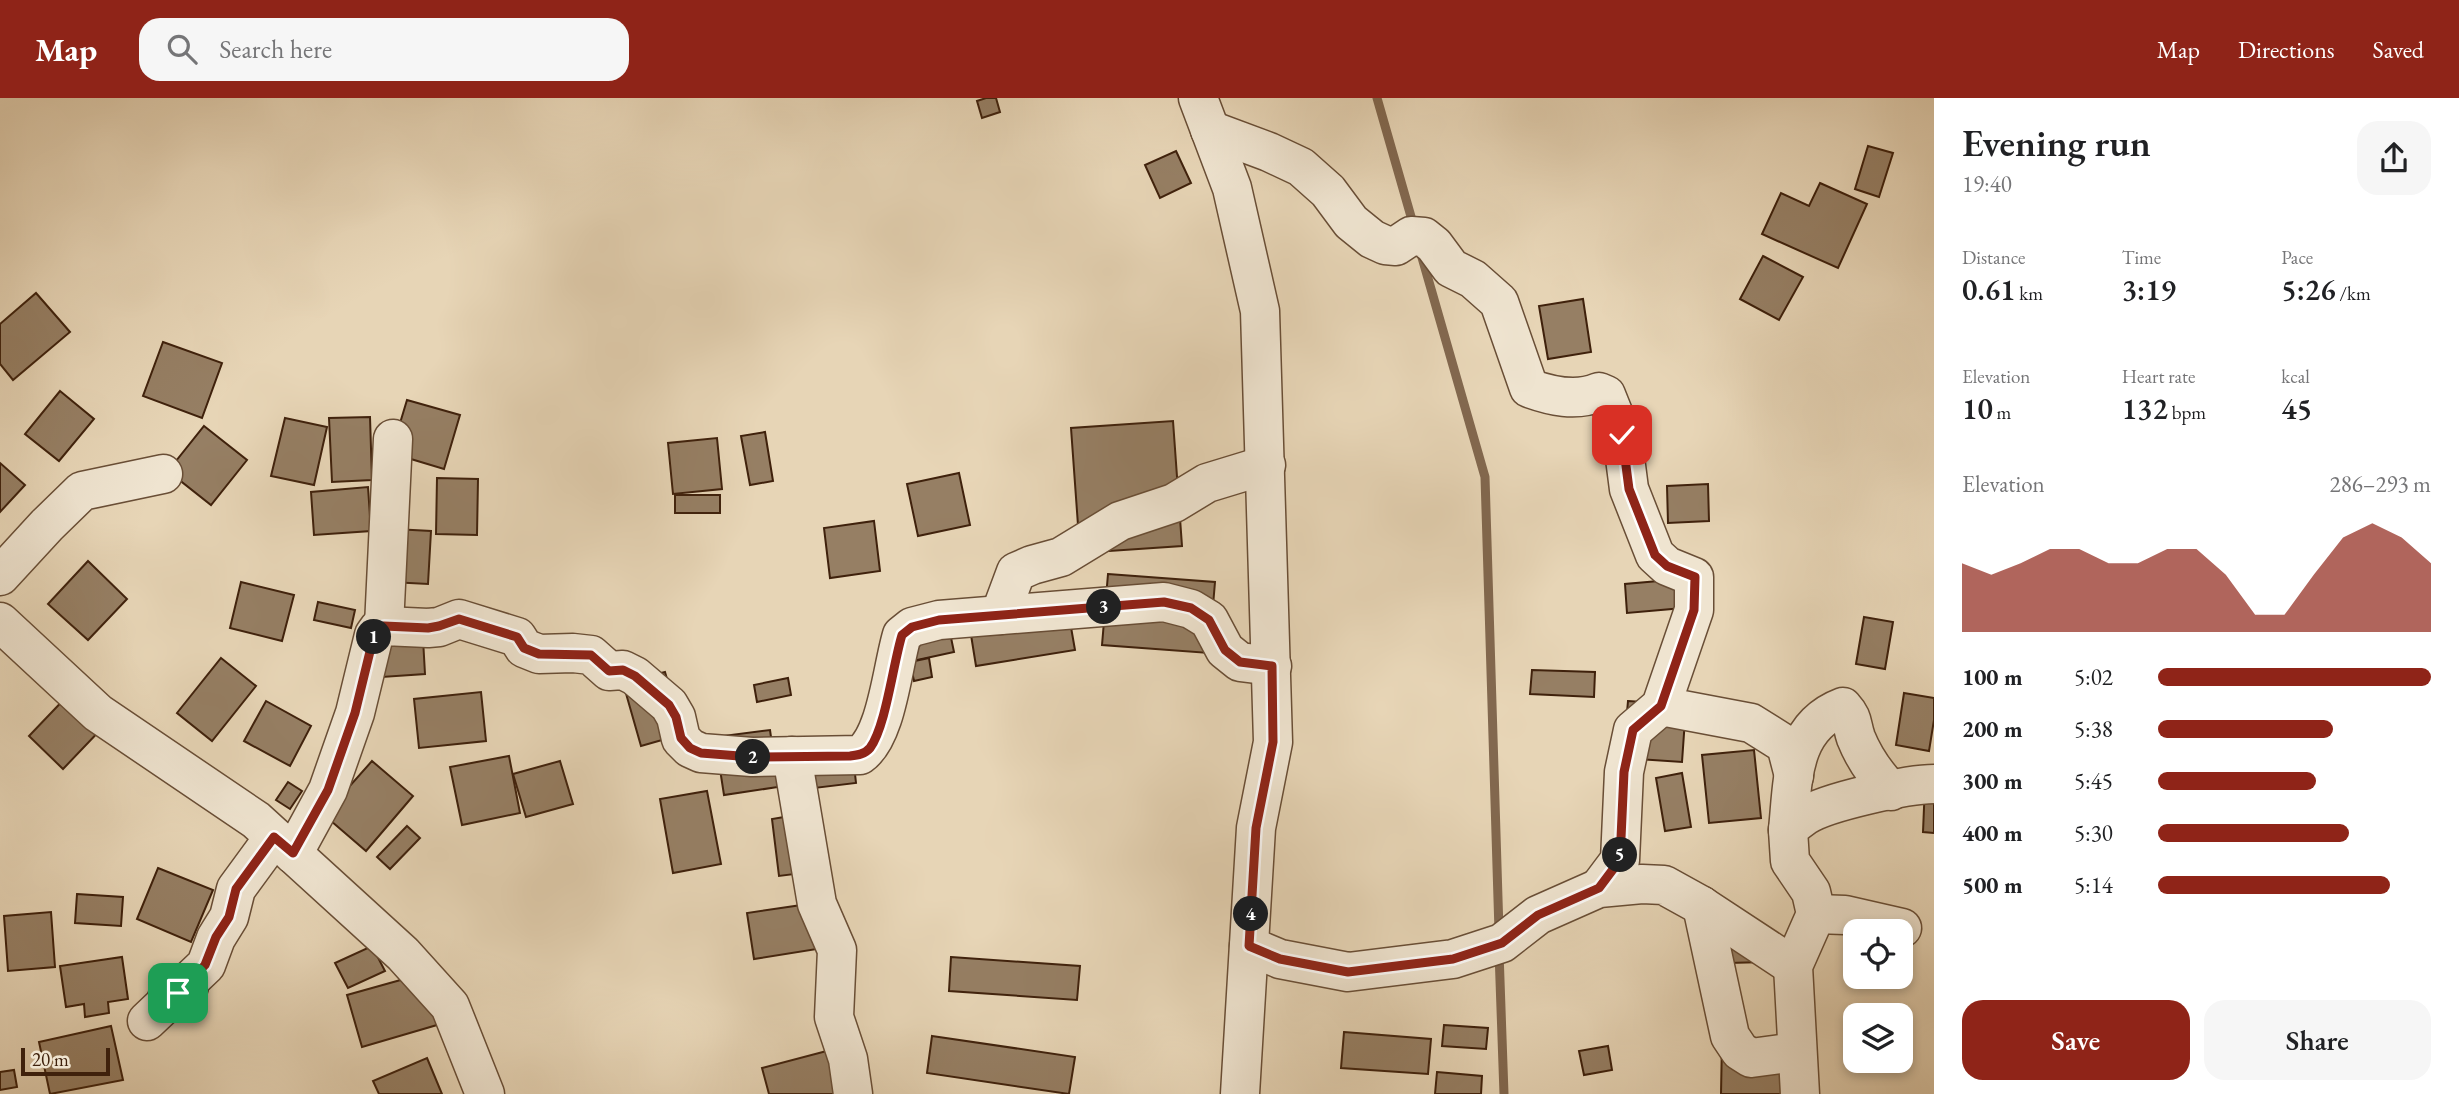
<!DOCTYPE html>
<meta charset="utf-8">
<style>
:root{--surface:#fff;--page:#f6f6f6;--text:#202124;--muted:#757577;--accent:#8f2418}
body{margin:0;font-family:"EB Garamond",serif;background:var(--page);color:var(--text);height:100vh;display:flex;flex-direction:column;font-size:26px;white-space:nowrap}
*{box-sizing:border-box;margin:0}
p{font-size:23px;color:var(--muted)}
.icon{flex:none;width:38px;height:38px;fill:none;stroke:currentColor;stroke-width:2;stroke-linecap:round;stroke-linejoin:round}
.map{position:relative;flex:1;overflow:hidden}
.side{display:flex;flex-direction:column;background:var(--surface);width:525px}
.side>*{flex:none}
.buttons{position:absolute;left:1843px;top:821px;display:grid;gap:14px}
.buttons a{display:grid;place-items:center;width:70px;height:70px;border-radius:14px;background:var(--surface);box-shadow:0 4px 10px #0003;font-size:35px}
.scale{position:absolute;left:21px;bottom:18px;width:89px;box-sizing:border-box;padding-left:7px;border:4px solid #3f210c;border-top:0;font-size:19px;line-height:24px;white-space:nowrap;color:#3f210c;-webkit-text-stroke:5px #efe4d0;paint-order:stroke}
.pin{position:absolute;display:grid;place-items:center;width:60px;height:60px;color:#fff;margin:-30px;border-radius:14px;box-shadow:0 4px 10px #0006}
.km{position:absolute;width:35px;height:35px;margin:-18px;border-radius:50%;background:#222;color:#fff;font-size:19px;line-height:35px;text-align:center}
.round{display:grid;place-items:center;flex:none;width:74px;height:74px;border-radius:21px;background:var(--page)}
.overview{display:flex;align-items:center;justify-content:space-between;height:119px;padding:0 28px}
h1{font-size:38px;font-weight:600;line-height:52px}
.stats{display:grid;grid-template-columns:repeat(3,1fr);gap:10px;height:119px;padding:7px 28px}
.stats div{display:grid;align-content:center}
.stats b{font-size:30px;font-weight:600}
.stats small{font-size:19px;font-weight:400}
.stats p{font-size:19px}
.chart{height:196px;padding:14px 28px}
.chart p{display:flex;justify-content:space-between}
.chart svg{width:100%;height:126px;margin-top:7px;fill:var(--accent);opacity:.7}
.primary-button{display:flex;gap:14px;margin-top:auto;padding:14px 28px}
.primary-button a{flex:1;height:80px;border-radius:21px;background:var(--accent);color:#fff;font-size:28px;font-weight:600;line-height:80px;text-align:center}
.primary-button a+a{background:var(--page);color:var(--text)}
ul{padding:0 28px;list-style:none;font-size:23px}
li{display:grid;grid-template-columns:112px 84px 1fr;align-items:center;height:52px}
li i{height:18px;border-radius:9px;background:var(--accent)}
header{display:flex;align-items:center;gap:42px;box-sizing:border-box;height:98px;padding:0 35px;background:var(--accent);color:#fff}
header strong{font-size:33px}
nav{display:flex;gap:38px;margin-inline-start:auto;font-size:24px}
.search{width:490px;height:63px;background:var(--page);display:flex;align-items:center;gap:18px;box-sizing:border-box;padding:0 24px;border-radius:21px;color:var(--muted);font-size:26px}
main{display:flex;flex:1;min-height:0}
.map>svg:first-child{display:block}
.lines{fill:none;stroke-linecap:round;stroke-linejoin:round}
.stream{stroke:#82684f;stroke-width:9}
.building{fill:#967f64;stroke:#3f210c;stroke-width:2}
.minor-casing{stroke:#694e36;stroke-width:41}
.minor{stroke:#efe4d0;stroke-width:38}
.route-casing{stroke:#fff;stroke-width:14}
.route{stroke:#8f2418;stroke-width:9}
</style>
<header>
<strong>Map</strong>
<div class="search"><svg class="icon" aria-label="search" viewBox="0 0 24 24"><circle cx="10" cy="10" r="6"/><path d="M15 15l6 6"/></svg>Search here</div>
<nav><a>Map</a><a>Directions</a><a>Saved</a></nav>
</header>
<main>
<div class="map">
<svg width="1934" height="996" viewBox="0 0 1934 996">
<rect width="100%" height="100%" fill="#e7d5b6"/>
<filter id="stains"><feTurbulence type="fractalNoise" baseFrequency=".00286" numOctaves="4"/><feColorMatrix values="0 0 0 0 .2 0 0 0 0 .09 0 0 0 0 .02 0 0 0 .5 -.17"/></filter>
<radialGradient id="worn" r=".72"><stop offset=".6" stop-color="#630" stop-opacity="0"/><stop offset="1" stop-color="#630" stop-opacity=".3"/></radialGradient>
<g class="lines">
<g class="stream">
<path d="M 1377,0 L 1414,129"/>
<path d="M 1421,156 L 1485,379 L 1499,833"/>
<path d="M 1499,854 L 1504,996"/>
</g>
</g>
<g class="building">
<path d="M 986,0 L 996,0 L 1000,14 L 982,20 L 977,3 Z"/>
<path d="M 1868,48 L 1893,55 L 1879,99 L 1855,91 Z"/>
<path d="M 1176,53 L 1191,85 L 1160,100 L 1145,67 Z"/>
<path d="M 1820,85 L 1867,106 L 1838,170 L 1762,136 L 1781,95 L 1809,108 Z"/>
<path d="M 1763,158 L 1803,179 L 1779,222 L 1740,201 Z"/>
<path d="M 36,195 L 70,234 L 13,282 L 0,266 L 0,226 Z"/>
<path d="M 1583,201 L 1591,254 L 1548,261 L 1539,208 Z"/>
<path d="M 163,244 L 222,265 L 202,320 L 143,298 Z"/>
<path d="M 60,293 L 94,321 L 59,363 L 25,336 Z"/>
<path d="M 407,302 L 460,317 L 444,371 L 391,355 Z"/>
<path d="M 370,319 L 372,382 L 332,384 L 329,320 Z"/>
<path d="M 285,320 L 327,329 L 314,387 L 271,378 Z"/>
<path d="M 1173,323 L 1182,448 L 1080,455 L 1071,330 Z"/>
<path d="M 204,328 L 247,362 L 211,407 L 168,373 Z"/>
<path d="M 765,334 L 773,383 L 750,387 L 741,338 Z"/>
<path d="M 717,340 L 722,391 L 673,396 L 668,345 Z"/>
<path d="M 0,365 L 25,387 L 0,414 Z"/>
<path d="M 959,375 L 970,427 L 918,438 L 907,386 Z"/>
<path d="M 437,380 L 478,381 L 477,437 L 436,436 Z"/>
<path d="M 1708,386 L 1709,423 L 1668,425 L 1667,388 Z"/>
<path d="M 368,389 L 371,433 L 314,437 L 311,394 Z"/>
<rect x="675" y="397" width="45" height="18"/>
<path d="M 874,423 L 880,473 L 830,480 L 824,430 Z"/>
<path d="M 394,431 L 431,433 L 428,486 L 391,484 Z"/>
<path d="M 88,463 L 127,501 L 88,542 L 48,506 Z"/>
<path d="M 1108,476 L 1215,484 L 1209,555 L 1102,547 Z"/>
<path d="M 1681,481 L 1683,510 L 1627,515 L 1625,486 Z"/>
<path d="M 241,484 L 294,497 L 282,543 L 230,530 Z"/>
<path d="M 1065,495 L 1075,552 L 976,568 L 967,512 Z"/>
<path d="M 318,504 L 355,512 L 351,530 L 314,522 Z"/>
<path d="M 944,506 L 954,554 L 908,564 Z"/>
<path d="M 1864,519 L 1893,524 L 1885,571 L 1856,566 Z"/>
<path d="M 422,523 L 425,576 L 382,579 L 378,526 Z"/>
<path d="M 221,560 L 256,588 L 212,643 L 177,615 Z"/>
<path d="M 929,560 L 932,579 L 914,583 L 910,564 Z"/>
<path d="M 1532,572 L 1595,574 L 1594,599 L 1530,596 Z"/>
<path d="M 665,574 L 683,636 L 641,648 L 623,585 Z"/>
<path d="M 788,580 L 791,597 L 757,604 L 754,587 Z"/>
<path d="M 72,593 L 106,626 L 63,671 L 29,638 Z"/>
<path d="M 481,594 L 486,643 L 419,650 L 414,601 Z"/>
<path d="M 1904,595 L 1934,600 L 1934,622 L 1929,653 L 1896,647 Z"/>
<path d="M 266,603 L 311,628 L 290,668 L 244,643 Z"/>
<path d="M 1628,603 L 1686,607 L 1682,664 L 1623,660 Z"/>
<path d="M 770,632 L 778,689 L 724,697 L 715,639 Z"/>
<path d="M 852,649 L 856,685 L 798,692 L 794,656 Z"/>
<path d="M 1754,652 L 1761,720 L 1709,725 L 1702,657 Z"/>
<path d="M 509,658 L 520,715 L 462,727 L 450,669 Z"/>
<path d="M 372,663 L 413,698 L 366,753 L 324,717 Z"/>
<path d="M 560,663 L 573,706 L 526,719 L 513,676 Z"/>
<path d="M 1682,675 L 1691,729 L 1665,733 L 1656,680 Z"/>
<path d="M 288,684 L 302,693 L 290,711 L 276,702 Z"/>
<path d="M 1925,686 L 1934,687 L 1934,735 L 1923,734 Z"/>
<path d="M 707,693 L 721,766 L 673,775 L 660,701 Z"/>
<path d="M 796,717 L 803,775 L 779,778 L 772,721 Z"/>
<path d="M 407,728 L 420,740 L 390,771 L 377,759 Z"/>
<path d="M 158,770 L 213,792 L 191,844 L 137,821 Z"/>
<path d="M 77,796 L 123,799 L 121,828 L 75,825 Z"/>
<path d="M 836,802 L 842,847 L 754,861 L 747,815 Z"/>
<path d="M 51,814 L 55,869 L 8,873 L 4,818 Z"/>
<path d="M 1728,838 L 1763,864 L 1729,865 Z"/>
<path d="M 372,848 L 385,873 L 348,890 L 335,865 Z"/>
<path d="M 122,859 L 128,901 L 108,904 L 109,915 L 85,919 L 84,906 L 66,909 L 60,868 Z"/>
<path d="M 951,859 L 1080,868 L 1077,902 L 949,893 Z"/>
<path d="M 422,876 L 437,927 L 362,949 L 347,897 Z"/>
<path d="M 152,879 L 208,892 L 201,919 L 146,906 Z"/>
<path d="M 1444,927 L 1488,930 L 1486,951 L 1442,948 Z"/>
<path d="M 111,928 L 123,982 L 50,996 L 39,944 Z"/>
<path d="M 1344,934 L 1431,941 L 1428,976 L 1341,970 Z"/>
<path d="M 932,938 L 1075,959 L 1069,996 L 927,975 Z"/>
<path d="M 1722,943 L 1789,943 L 1788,996 L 1721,996 Z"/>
<path d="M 857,945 L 871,996 L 769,996 L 762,970 Z"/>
<path d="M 1608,948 L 1612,972 L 1584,977 L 1579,953 Z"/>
<path d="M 427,960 L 442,996 L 379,996 L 373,983 Z"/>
<path d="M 14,972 L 17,989 L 0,992 L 0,974 Z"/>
<path d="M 1437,974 L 1482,978 L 1481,996 L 1435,996 Z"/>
</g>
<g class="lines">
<g class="minor-casing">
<g id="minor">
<path d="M 1198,0 L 1232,90 L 1260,213 L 1273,644 L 1256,730 L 1240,996"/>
<path d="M 1210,32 L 1269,54 L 1301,69 L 1328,93 L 1351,124 L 1372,141 L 1385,147 L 1396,148 L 1411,138 L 1424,139 L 1434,147 L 1451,170 L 1473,181 L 1499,204 L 1529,290 C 1551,298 1576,304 1599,294 L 1606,297 L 1622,337 L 1629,391 L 1655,457 L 1667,468 L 1694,479 L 1694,512 L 1661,608 L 1633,632 L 1624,674 L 1620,762 L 1599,790"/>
<path d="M 0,478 L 47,427 L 82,393 L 163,376"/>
<path d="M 1000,517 L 1016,474 L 1032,467 L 1061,459 L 1120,423 L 1174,405 L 1207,385 L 1266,367"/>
<path d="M 0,524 L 98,615 L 256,722 L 403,856 L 450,908 L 485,996"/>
<path d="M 384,528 L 393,341"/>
<path d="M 1661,608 L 1751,625 L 1786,647 L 1794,678"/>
<path d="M 792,658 L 817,806 L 837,852 L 834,919 L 848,961 L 853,996"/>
<path d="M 1788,732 C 1793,684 1790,629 1843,609 C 1854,621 1851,626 1856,640 C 1864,660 1876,677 1891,693"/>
<path d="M 293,756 L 328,692 L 355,615 L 374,537 L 379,530 L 384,528 L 428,530 L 439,529 L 459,521 L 517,539 L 524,550 L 539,556 L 573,555 L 591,557 L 609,573 L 623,572 L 635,578 L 669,607 L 676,619 L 681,641 L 690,650 L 701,655 L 752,659 L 860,657 C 887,638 892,570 902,537 L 912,529 L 939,522 L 1164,504 L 1191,511 L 1209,522 L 1225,552 L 1240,564 L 1272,568"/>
<path d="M 1702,808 L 1730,938 L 1740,953 L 1751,960 L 1796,954"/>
<path d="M 1816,816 L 1845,817 L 1902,830"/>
<path d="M 1249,848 L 1280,861 L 1348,874 L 1453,861 L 1502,845 L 1538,817 L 1599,790 L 1642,786 L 1664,787 L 1702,808 L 1793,868"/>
<path d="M 147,923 L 206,867 L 216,840 L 229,819 L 236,791 L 274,739"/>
<path d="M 1800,996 L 1793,868 L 1816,816 L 1811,794 L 1790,763 L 1788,732 C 1793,727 1799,722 1805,718 C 1826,704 1908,686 1934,686"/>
</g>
</g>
<use href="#minor" class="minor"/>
</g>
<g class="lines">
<g class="route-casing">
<path id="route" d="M 178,895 L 205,867 L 216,839 L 229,819 L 236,791 L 274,739 L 293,755 L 328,692 L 355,615 L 374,537 L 379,530 L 384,528 L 428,530 L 439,528 L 459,521 L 517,539 L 524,550 L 539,556 L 591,557 L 609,573 L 623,572 L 635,578 L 669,607 L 676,619 L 681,640 L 690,650 L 701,655 L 752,659 L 850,658 C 858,657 865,656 870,650 C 886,628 893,566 902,537 L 912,529 L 939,522 L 1164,504 L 1191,510 L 1209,522 L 1225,552 L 1240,564 L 1272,568 L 1273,644 L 1256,730 L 1249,848 L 1280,861 L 1348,874 L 1453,861 L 1502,845 L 1538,817 L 1599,790 L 1620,762 L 1624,674 L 1633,632 L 1661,608 L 1694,512 L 1695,479 L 1667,468 L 1655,457 L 1629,391 L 1622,337"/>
</g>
<use href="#route" class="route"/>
</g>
<rect width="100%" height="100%" filter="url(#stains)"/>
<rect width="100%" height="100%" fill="url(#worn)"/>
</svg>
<div class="buttons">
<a><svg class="icon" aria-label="locate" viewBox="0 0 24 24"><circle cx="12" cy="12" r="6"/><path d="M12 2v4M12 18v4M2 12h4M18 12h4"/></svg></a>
<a><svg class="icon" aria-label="layers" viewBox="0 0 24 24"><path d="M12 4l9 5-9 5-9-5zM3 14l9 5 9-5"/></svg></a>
</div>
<div class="scale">20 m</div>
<div class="pin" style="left:178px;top:895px;background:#1e9e55"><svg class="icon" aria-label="arrive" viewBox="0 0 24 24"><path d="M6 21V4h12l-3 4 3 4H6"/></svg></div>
<div class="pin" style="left:1622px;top:337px;background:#d93025"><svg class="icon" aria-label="check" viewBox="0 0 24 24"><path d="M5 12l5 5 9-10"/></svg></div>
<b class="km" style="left:374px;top:539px">1</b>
<b class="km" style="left:753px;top:659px">2</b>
<b class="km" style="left:1104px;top:509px">3</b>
<b class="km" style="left:1251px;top:816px">4</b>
<b class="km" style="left:1620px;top:757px">5</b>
</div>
<section class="side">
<div class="overview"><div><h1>Evening run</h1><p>19:40</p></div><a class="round"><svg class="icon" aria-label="share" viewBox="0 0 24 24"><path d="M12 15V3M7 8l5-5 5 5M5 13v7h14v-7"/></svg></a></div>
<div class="stats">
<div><p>Distance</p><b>0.61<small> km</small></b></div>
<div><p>Time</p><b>3:19</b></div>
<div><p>Pace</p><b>5:26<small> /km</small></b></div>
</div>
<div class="stats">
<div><p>Elevation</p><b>10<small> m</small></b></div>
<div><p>Heart rate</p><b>132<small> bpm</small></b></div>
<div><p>kcal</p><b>45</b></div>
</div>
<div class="chart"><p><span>Elevation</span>286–293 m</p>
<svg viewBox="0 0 160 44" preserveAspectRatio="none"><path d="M0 44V20L10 24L20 20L30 15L40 15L50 20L60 20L70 15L80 15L90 24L100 38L110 38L120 24L130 11L140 6L150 11L160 20V44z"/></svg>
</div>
<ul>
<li><b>100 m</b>5:02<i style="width:100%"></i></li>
<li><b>200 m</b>5:38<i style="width:64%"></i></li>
<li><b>300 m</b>5:45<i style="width:58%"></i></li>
<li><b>400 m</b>5:30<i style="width:70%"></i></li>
<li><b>500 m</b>5:14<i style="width:85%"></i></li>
</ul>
<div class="primary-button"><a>Save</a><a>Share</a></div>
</section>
</main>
